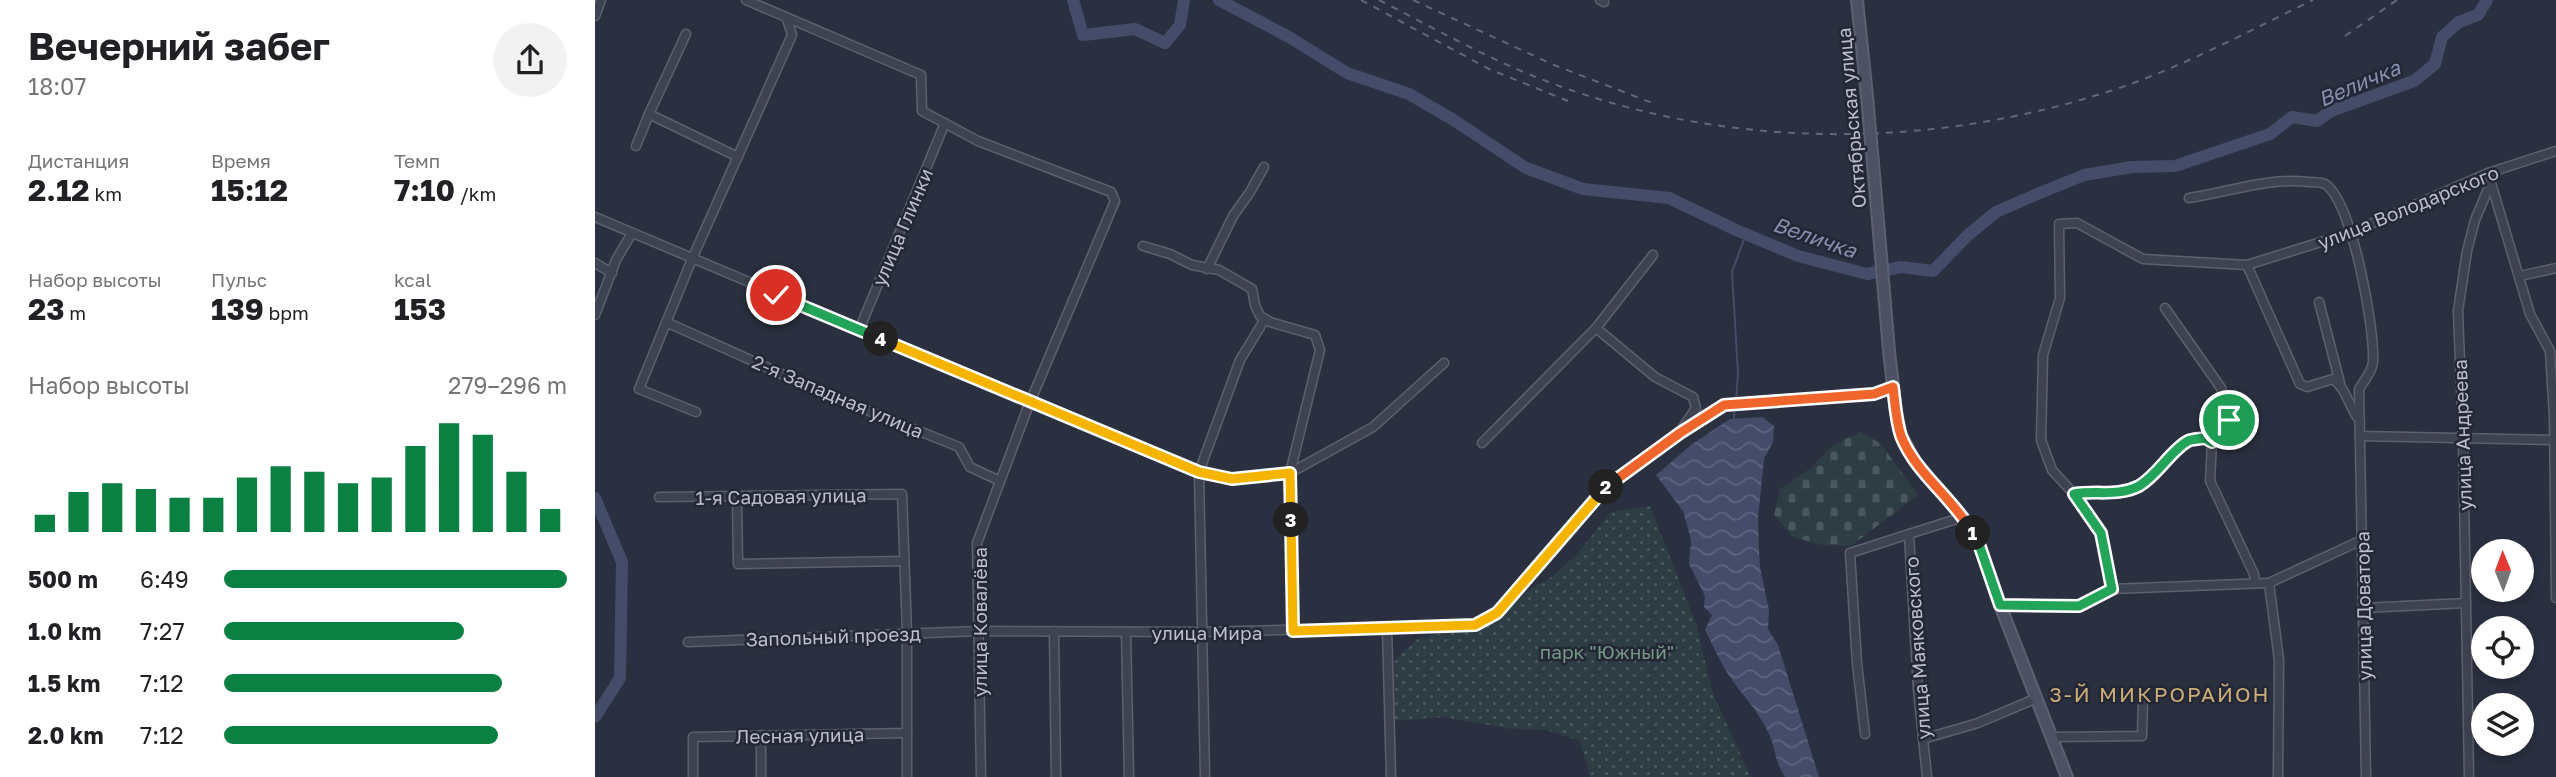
<!DOCTYPE html>
<html lang="ru">
<meta charset="utf-8">
<style>
:root{--surface:#fff;--page:#f2f2f2;--text:#202124;--muted:#757577;--accent:#0b8043}
body{margin:0;font-family:"Golos Text",sans-serif;background:var(--page);color:var(--text);height:100vh;display:flex;flex-direction:column;font-size:26px;white-space:nowrap}
*{box-sizing:border-box;margin:0}
p{font-size:23px;color:var(--muted)}
.icon{flex:none;width:38px;height:38px;fill:none;stroke:currentColor;stroke-width:2;stroke-linecap:round;stroke-linejoin:round}
.map{position:relative;flex:1;overflow:hidden}
.drawer{display:flex;flex-direction:column;background:var(--surface);width:595px}
.drawer>*{flex:none}
.needle{width:46px;rotate:359deg}
.controls{position:absolute;left:1876px;top:539px;display:grid;gap:14px}
.controls a{display:grid;place-items:center;width:63px;height:63px;border-radius:50%;background:var(--surface);box-shadow:0 4px 10px #0003;font-size:35px}
.pin{position:absolute;display:grid;place-items:center;width:60px;height:60px;color:#fff;margin:-30px;border:4px solid #fff;border-radius:50%;box-shadow:0 2px 7px #0007}
.km{position:absolute;width:35px;height:35px;margin:-18px;border-radius:50%;background:#222;color:#fff;font-size:19px;line-height:35px;text-align:center}
.round{display:grid;place-items:center;flex:none;width:74px;height:74px;border-radius:37px;background:var(--page)}
.overview{display:flex;align-items:center;justify-content:space-between;height:119px;padding:0 28px}
h1{font-size:38px;font-weight:700;line-height:52px}
.stats{display:grid;grid-template-columns:repeat(3,1fr);gap:10px;height:119px;padding:7px 28px}
.stats div{display:grid;align-content:center}
.stats b{font-size:30px;font-weight:700}
.stats small{font-size:19px;font-weight:400}
.stats p{font-size:19px}
.chart{height:196px;padding:14px 28px}
.chart p{display:flex;justify-content:space-between}
.chart svg{width:100%;height:126px;margin-top:7px;stroke:var(--accent);stroke-width:6}
ul{padding:0 28px;list-style:none;font-size:23px}
li{display:grid;grid-template-columns:112px 84px 1fr;align-items:center;height:52px}
li i{height:18px;border-radius:9px;background:var(--accent)}
main{display:flex;flex:1;min-height:0}
.map>svg:first-child{display:block}
.cemetery{fill:url(#cemetery-stones)}
.park{fill:url(#park-dots)}
.water{fill:url(#water-waves)}
.lines{fill:none;stroke-linecap:round;stroke-linejoin:round}
.stream{stroke:#454c69;stroke-width:2}
.river{stroke:#454c69;stroke-width:12}
.minor-casing{stroke:#5d606e;stroke-width:11}
.secondary-casing{stroke:#5d606e;stroke-width:14}
.minor{stroke:#3f4351;stroke-width:8}
.secondary{stroke:#4d5163;stroke-width:10}
.rail{stroke:#626677;stroke-width:2;stroke-dasharray:7 7;stroke-linecap:butt}
.secondary-bridge-casing{stroke:#5d606e;stroke-width:14;stroke-linecap:butt}
.secondary-bridge{stroke:#4d5163;stroke-width:10}
.split-1-casing{stroke:#fff;stroke-width:14}
.split-2-casing{stroke:#fff;stroke-width:14}
.split-3-casing{stroke:#fff;stroke-width:14}
.split-4-casing{stroke:#fff;stroke-width:14}
.split-5-casing{stroke:#fff;stroke-width:14}
.split-1{stroke:#22a559;stroke-width:9}
.split-2{stroke:#f0652b;stroke-width:9}
.split-3{stroke:#f5b400;stroke-width:9}
.split-4{stroke:#f5b400;stroke-width:9}
.split-5{stroke:#22a559;stroke-width:9}
.labels{text-anchor:middle;dominant-baseline:central;stroke-width:5;stroke-linejoin:round;paint-order:stroke}
.street-label{font-size:19px;fill:#bcbfcb;stroke:#232736}
.park-label{font-size:19px;fill:#769985;stroke:#232736}
.water-label{font-size:21px;font-style:italic;fill:#878fae;stroke:#232736}
.neighbourhood-label{font-size:21px;letter-spacing:2px;fill:#cbad77;stroke:#232736}
</style>
<main>
<section class="drawer">
<div class="overview"><div><h1>Вечерний забег</h1><p>18:07</p></div><a class="round"><svg class="icon" aria-label="share" viewBox="0 0 24 24"><path d="M12 15V3M7 8l5-5 5 5M5 13v7h14v-7"/></svg></a></div>
<div class="stats">
<div><p>Дистанция</p><b>2.12<small> km</small></b></div>
<div><p>Время</p><b>15:12</b></div>
<div><p>Темп</p><b>7:10<small> /km</small></b></div>
</div>
<div class="stats">
<div><p>Набор высоты</p><b>23<small> m</small></b></div>
<div><p>Пульс</p><b>139<small> bpm</small></b></div>
<div><p>kcal</p><b>153</b></div>
</div>
<div class="chart"><p><span>Набор высоты</span>279–296 m</p>
<svg viewBox="0 0 160 44" preserveAspectRatio="none"><path d="M5 44V38M15 44V30M25 44V27M35 44V29M45 44V32M55 44V32M65 44V25M75 44V21M85 44V23M95 44V27M105 44V25M115 44V14M125 44V6M135 44V10M145 44V23M155 44V36"/></svg>
</div>
<ul>
<li><b>500 m</b>6:49<i style="width:100%"></i></li>
<li><b>1.0 km</b>7:27<i style="width:70%"></i></li>
<li><b>1.5 km</b>7:12<i style="width:81%"></i></li>
<li><b>2.0 km</b>7:12<i style="width:80%"></i></li>
</ul>
</section>
<div class="map">
<svg width="1961" height="777" viewBox="0 0 1961 777">
<defs>
<pattern id="cemetery-stones" width="16" height="16" patternUnits="userSpaceOnUse" patternTransform="scale(1.75)"><rect width="16" height="16" fill="#2e3d43"/><path d="M2 7V4a2 2 0 0 1 4 0v3zM10 15v-3a2 2 0 0 1 4 0v3z" fill="#4a575d"/></pattern>
<pattern id="park-dots" width="8" height="8" patternUnits="userSpaceOnUse" patternTransform="scale(1.75)"><rect width="8" height="8" fill="#2e3d43"/><path d="M2 2h.1M6 6h.1" fill="none" stroke="#4a575d" stroke-width="1.8" stroke-linecap="round"/></pattern>
<pattern id="water-waves" width="16" height="10" patternUnits="userSpaceOnUse" patternTransform="scale(1.75)"><rect width="16" height="10" fill="#454c69"/><path d="M0 5q4-4 8 0t8 0" fill="none" stroke="#5e647d"/></pattern>
</defs>
<rect width="100%" height="100%" fill="#2b3041"/>
<path class="cemetery" d="M 1266,432 L 1286,444 L 1323,495 L 1256,546 L 1227,545 L 1198,537 L 1179,515 L 1185,489 L 1216,468 L 1239,444 Z"/>
<path class="park" d="M 1055,506 L 1101,624 L 1118,694 L 1156,777 L 995,777 L 985,741 L 952,730 L 916,729 L 848,717 L 798,721 L 799,661 L 823,639 L 906,617 L 931,592 L 958,576 L 982,554 L 1016,512 Z"/>
<path class="water" d="M 1167,417 L 1179,426 L 1178,442 L 1169,459 L 1163,518 L 1164,550 L 1165,567 L 1174,610 L 1173,629 L 1183,645 L 1224,777 L 1190,777 C 1178,758 1182,750 1173,732 C 1163,710 1146,694 1133,674 C 1124,660 1118,645 1110,630 L 1117,615 L 1109,607 L 1110,596 L 1094,564 L 1096,540 L 1088,511 L 1061,475 L 1096,445 L 1135,419 Z"/>
<g class="lines">
<g class="stream">
<path d="M 1141,401 L 1143,373 L 1137,272 L 1151,234"/>
<path d="M 1139,418 L 1140,406"/>
</g>
<g class="river">
<path d="M 478,0 L 488,35 L 540,29 L 570,43 L 585,25 L 589,0"/>
<path d="M 624,0 L 694,37 L 752,73 L 814,94 L 857,119 L 931,168 L 988,189 L 1074,198 L 1141,230 L 1203,256 L 1272,274 L 1306,267 L 1338,271 L 1373,235 L 1401,212 L 1440,195 L 1489,175 L 1537,167 L 1580,166 L 1675,134 L 1697,117 L 1722,121 L 1736,111 L 1819,81 L 1840,64 L 1847,37 L 1864,22 L 1883,15 L 1892,0"/>
<path d="M 0,498 L 27,562 L 25,678 L 0,717"/>
</g>
<g class="minor-casing">
<g id="minor">
<path d="M 151,0 L 326,75 L 327,111 L 383,141 L 516,192 L 520,201 L 433,407 L 382,543 L 386,777"/>
<path d="M 1005,0 L 1009,2"/>
<path d="M 0,16 L 6,0"/>
<path d="M 91,34 L 54,114 L 143,157"/>
<path d="M 41,146 L 54,114"/>
<path d="M 1896,183 L 1935,314 L 1955,351 L 1959,416 L 1961,598"/>
<path d="M 1594,198 C 1635,192 1673,177 1714,182 C 1719,182 1726,182 1730,184 C 1757,200 1780,329 1778,361 C 1778,370 1769,381 1764,389 L 1771,777"/>
<path d="M 0,217 L 604,472 L 637,479 L 695,473 L 778,427 L 849,363"/>
<path d="M 548,246 L 575,254 L 597,265 L 624,270 L 657,289 L 660,305 L 665,316 L 675,322 L 720,335 L 725,350 L 695,473 L 698,631"/>
<path d="M 0,263 L 17,273"/>
<path d="M 1652,265 L 1705,384 L 1712,387 L 1738,379 C 1752,389 1754,408 1765,421"/>
<path d="M 612,269 L 638,216 L 655,192 L 669,167"/>
<path d="M 1925,276 L 1961,268"/>
<path d="M 1724,302 L 1745,383"/>
<path d="M 1570,308 L 1626,388 L 1635,420 L 1617,442 L 1615,481 L 1659,574 L 1660,583"/>
<path d="M 0,315 L 21,260 L 37,233"/>
<path d="M 71,322 L 229,393 L 364,447 L 375,467 L 405,481"/>
<path d="M 1001,328 L 1060,377 L 1098,397 L 1101,408 L 1086,430"/>
<path d="M 264,330 L 350,123"/>
<path d="M 101,412 L 44,389 L 97,259 L 197,35 L 192,19"/>
<path d="M 1765,436 L 1961,440"/>
<path d="M 887,443 L 1001,328 L 1058,255"/>
<path d="M 1479,494 C 1502,490 1522,497 1544,486 C 1563,475 1577,450 1593,441 C 1597,439 1605,439 1610,438 L 1617,442"/>
<path d="M 64,497 L 307,494 L 312,633 L 312,777"/>
<path d="M 142,497 L 143,564 L 309,561"/>
<path d="M 1674,583 L 1684,660 L 1683,777"/>
<path d="M 1516,589 L 1506,533 L 1479,494 L 1457,470 L 1446,440 L 1448,355 L 1465,298 L 1464,224 L 1482,223 L 1548,259 L 1652,265 L 1755,233 L 1893,173 L 1961,151"/>
<path d="M 1405,605 L 1484,606 L 1516,589 L 1674,583 L 1767,540"/>
<path d="M 1768,608 L 1871,603"/>
<path d="M 792,628 L 796,777"/>
<path d="M 459,631 L 461,777"/>
<path d="M 531,632 L 534,777"/>
<path d="M 93,642 L 383,631 L 606,632 L 880,625 L 902,613 L 1006,490 L 1085,433 L 1129,405 L 1279,394 L 1298,387"/>
<path d="M 1270,734 L 1262,663 L 1255,553 L 1314,534"/>
<path d="M 166,735 L 166,777"/>
<path d="M 1458,737 L 1547,736 L 1548,701"/>
<path d="M 1328,739 L 1383,723 L 1442,698"/>
<path d="M 98,777 L 98,737 L 312,733"/>
<path d="M 610,777 L 604,472 L 645,360 L 670,319"/>
<path d="M 1332,777 L 1323,689 L 1314,534 L 1368,517"/>
<path d="M 1874,777 L 1868,439 L 1863,311 L 1872,251 L 1880,220 L 1896,182"/>
</g>
</g>
<g class="secondary-casing">
<g id="secondary">
<path d="M 1262,0 L 1272,96"/>
<path d="M 1280,186 L 1294,351 L 1301,412 L 1306,435 L 1321,463 L 1368,517 L 1385,547 L 1405,605 L 1472,777"/>
</g>
</g>
<use href="#minor" class="minor"/>
<use href="#secondary" class="secondary"/>
<g class="rail">
<path d="M 766,0 L 894,69 L 973,101"/>
<path d="M 784,0 C 839,28 893,59 951,81 C 1136,152 1344,150 1530,86 C 1595,63 1656,30 1718,0"/>
<path d="M 818,0 L 959,65 L 1060,104"/>
<path d="M 1750,36 L 1802,0"/>
</g>
<g class="secondary-bridge-casing">
<path id="secondary-bridge" d="M 1272,96 L 1280,186"/>
</g>
<use href="#secondary-bridge" class="secondary-bridge"/>
</g>
<g class="lines">
<g class="split-1-casing">
<path id="split-1" d="M 1378,533 L 1385,547 L 1405,605 L 1484,606 L 1517,589 L 1506,533 L 1479,494 C 1502,490 1522,497 1544,486 C 1563,475 1576,450 1593,441 C 1597,439 1605,439 1610,438 L 1617,442 L 1634,420"/>
</g>
<g class="split-2-casing">
<path id="split-2" d="M 1011,487 L 1085,433 L 1129,405 L 1279,394 L 1298,387 C 1300,403 1301,421 1306,436 C 1321,474 1358,498 1378,533"/>
</g>
<g class="split-3-casing">
<path id="split-3" d="M 696,520 L 698,631 L 880,625 L 902,613 L 1011,487"/>
</g>
<g class="split-4-casing">
<path id="split-4" d="M 286,339 L 604,472 L 637,479 L 695,473 L 696,520"/>
</g>
<g class="split-5-casing">
<path id="split-5" d="M 181,295 L 286,339"/>
</g>
<use href="#split-1" class="split-1"/>
<use href="#split-2" class="split-2"/>
<use href="#split-3" class="split-3"/>
<use href="#split-4" class="split-4"/>
<use href="#split-5" class="split-5"/>
</g>
<g class="labels">
<g class="street-label">
<text transform="translate(1256 118) rotate(-95)">Октябрьская улица</text>
<text transform="translate(1813 207) rotate(-22)">улица Володарского</text>
<text transform="translate(307 227) rotate(-67)">улица Глинки</text>
<text transform="translate(243 396) rotate(23)">2-я Западная улица</text>
<text transform="translate(1867 435) rotate(-92)">улица Андреева</text>
<text transform="translate(186 496) rotate(-1)">1-я Садовая улица</text>
<text transform="translate(1768 606) rotate(-91)">улица Доватора</text>
<text transform="translate(384 622) rotate(-90)">улица Ковалёва</text>
<text x="612" y="632">улица Мира</text>
<text transform="translate(238 636) rotate(-2)">Запольный проезд</text>
<text transform="translate(1322 648) rotate(-94)">улица Маяковского</text>
<text transform="translate(205 735) rotate(-1)">Лесная улица</text>
</g>
<g class="park-label">
<text x="1012" y="651">парк "Южный"</text>
</g>
<g class="water-label">
<text transform="translate(1764 83) rotate(-23)">Величка</text>
<text transform="translate(1220 237) rotate(19)">Величка</text>
</g>
<g class="neighbourhood-label">
<text x="1565" y="694">3-Й МИКРОРАЙОН</text>
</g>
</g>
</svg>
<div class="controls">
<a><svg class="needle" viewBox="-14 -14 28 28"><path d="M0-13l5 13h-10z" fill="#e53935"/><path d="M0 13l5-13h-10z" fill="#757577"/></svg></a>
<a><svg class="icon" aria-label="locate" viewBox="0 0 24 24"><circle cx="12" cy="12" r="6"/><path d="M12 2v4M12 18v4M2 12h4M18 12h4"/></svg></a>
<a><svg class="icon" aria-label="layers" viewBox="0 0 24 24"><path d="M12 4l9 5-9 5-9-5zM3 14l9 5 9-5"/></svg></a>
</div>
<div class="pin" style="left:1634px;top:420px;background:#1e9e55"><svg class="icon" aria-label="arrive" viewBox="0 0 24 24"><path d="M6 21V4h12l-3 4 3 4H6"/></svg></div>
<div class="pin" style="left:181px;top:295px;background:#d93025"><svg class="icon" aria-label="check" viewBox="0 0 24 24"><path d="M5 12l5 5 9-10"/></svg></div>
<b class="km" style="left:1378px;top:533px">1</b>
<b class="km" style="left:1011px;top:487px">2</b>
<b class="km" style="left:696px;top:520px">3</b>
<b class="km" style="left:286px;top:339px">4</b>
</div>
</main>
